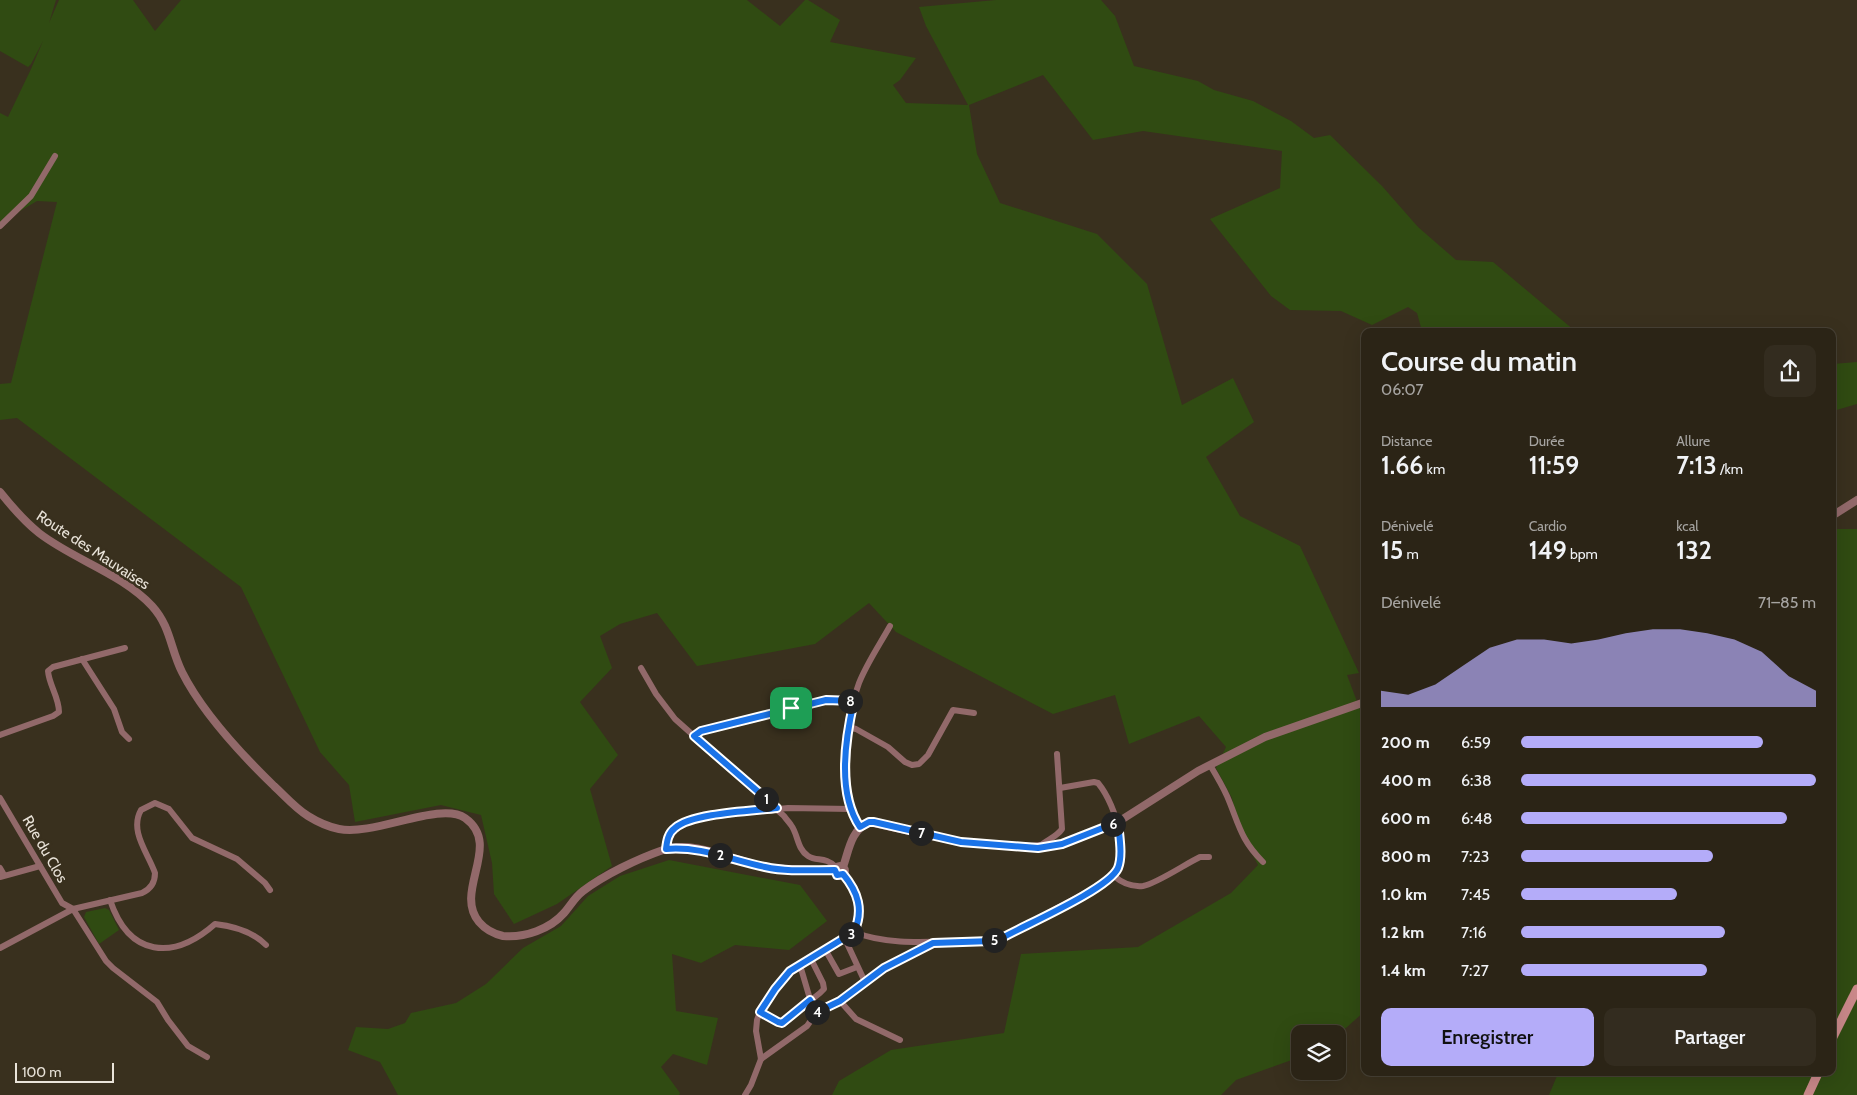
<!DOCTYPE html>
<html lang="fr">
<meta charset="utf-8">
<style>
:root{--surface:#2b2416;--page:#332c1f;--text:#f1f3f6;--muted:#a6a4a1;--line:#474135;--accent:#b4acf9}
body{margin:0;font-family:Cabin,sans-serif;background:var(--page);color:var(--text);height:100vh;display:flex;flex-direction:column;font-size:19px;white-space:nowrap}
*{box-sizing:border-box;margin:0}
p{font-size:16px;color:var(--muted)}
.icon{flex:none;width:28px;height:28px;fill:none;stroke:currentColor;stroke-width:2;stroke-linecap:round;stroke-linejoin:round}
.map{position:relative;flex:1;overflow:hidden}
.side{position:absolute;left:1361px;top:328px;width:475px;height:748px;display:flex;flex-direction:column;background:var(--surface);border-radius:10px;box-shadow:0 5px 20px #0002,0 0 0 1px var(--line)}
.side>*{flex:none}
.controls{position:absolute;left:1291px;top:1025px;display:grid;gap:10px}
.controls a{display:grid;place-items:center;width:55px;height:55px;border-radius:10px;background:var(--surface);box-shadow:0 5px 20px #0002,0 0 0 1px var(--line);font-size:25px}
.scale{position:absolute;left:15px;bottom:12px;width:99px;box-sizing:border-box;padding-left:5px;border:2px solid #e9e3d9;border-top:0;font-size:14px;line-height:18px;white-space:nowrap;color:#e9e3d9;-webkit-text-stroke:4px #39301e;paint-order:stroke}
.pin{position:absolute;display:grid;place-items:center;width:42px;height:42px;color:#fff;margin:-21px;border-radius:10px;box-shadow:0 2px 8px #0006}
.km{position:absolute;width:25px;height:25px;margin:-12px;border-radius:50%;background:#222;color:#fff;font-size:14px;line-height:25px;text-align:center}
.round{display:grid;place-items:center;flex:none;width:52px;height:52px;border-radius:10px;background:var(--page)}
.head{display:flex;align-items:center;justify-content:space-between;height:85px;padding:0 20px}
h1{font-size:28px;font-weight:600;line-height:38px}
.metrics{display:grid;grid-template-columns:repeat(3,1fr);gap:8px;height:85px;padding:5px 20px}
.metrics div{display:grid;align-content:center}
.metrics b{font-size:25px;font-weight:600}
.metrics small{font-size:14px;font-weight:400}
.metrics p{font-size:14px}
.chart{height:140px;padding:10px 20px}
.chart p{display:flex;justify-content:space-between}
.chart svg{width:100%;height:90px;margin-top:5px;fill:var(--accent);opacity:.7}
.primary-button{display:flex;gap:10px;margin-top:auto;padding:10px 20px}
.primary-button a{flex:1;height:58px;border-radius:10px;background:var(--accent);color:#111;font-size:20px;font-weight:600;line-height:58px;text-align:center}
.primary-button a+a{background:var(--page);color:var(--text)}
ul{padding:0 20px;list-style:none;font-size:16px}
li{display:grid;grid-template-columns:80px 60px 1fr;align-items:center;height:38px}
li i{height:12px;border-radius:6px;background:var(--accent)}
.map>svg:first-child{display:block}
.green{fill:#304b12}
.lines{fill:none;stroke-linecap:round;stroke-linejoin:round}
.minor{stroke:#92696a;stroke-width:6}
.tertiary{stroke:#92696a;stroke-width:8}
.secondary{stroke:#c98889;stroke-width:9}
.route-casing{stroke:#fff;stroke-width:10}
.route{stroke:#1a73e8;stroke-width:6}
.labels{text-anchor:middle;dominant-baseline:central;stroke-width:5;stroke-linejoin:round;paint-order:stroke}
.street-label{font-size:15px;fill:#e9e3d9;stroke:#39301e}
</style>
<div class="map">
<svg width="1857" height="1095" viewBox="0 0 1857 1095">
<rect width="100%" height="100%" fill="#39301e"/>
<g class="green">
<path d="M 0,0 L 56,0 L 49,23 L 59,0 L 133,0 L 155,31 L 181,0 L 747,0 L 780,26 L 805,0 L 808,0 L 840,20 L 830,42 L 916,58 L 900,80 L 893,85 L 906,103 L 968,105 L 926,26 L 919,7 L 996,0 L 1101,0 L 1115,16 L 1134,66 L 1198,81 L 1214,90 L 1253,101 L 1291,121 L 1314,138 L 1330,135 L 1382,186 L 1418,227 L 1456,260 L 1493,262 L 1575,331 L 1422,331 L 1417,313 L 1408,307 L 1372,325 L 1341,311 L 1290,310 L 1271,296 L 1210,219 L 1280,188 L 1282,151 L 1143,131 L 1093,140 L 1043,75 L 969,105 L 977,154 L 1000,203 L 1097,234 L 1147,284 L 1182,405 L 1233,378 L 1254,422 L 1206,457 L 1240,516 L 1300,546 L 1359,673 L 1347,675 L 1365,723 L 1365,1011 L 1338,1035 L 1338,1034 L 1300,1034 L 1300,1057 L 1236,1080 L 1221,1095 L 832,1095 L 839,1081 L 891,1050 L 1004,1033 L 1021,954 L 1138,947 L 1231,893 L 1258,865 L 1238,827 L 1232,798 L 1216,768 L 1226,747 L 1199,716 L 1129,744 L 1115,695 L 1053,714 L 896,632 L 869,603 L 815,644 L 697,666 L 657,613 L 620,624 L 600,636 L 612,668 L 580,702 L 618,755 L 590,789 L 612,866 L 557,904 L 514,924 L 494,894 L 492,863 L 481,815 L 441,805 L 355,822 L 349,785 L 320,752 L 241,587 L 17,418 L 0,420 L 0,384 L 11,383 L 57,202 L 37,201 L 0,223 L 0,113 L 8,117 L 31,69 L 43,41 L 31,64 L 28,67 L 0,51 Z"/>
<path d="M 1857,362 L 1857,404 L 1833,411 L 1833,364 Z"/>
<path d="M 1832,529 L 1857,529 L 1857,1095 L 1549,1095 L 1559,1071 L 1832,1071 Z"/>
<path d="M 669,860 L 800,885 L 827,921 L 789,950 L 735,945 L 701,963 L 672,954 L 676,1011 L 718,1018 L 707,1065 L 673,1054 L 661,1067 L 680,1093 L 679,1095 L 398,1095 L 380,1062 L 348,1050 L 356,1027 L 388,1029 L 405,1023 L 411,1013 L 456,1003 L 486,984 L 523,948 L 561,926 L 588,896 L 620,876 Z"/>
<path d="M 105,908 L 109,910 L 119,930 L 99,944 L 84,917 L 86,912 Z"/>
</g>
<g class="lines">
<g class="minor">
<path d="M 0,226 L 31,196 L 55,156"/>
<path d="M 82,659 L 114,709 L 122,732 L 129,739"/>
<path d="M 641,668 L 656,694 L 675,719 L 784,816 C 786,819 789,822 791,825 C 798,834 797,849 808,856 C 817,862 825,856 836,867"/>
<path d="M 848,727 L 856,729 L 888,747 L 905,762 L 912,765 L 919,764 L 928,755 L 953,710 L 974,713"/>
<path d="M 0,735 L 53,716 L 59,712 C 59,697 49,685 48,671 L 53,667 L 125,648"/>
<path d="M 694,736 L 701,731 L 808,704 L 826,700 L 854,701"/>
<path d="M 1210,765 C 1216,775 1222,785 1227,796 C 1239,824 1240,839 1263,862"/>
<path d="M 0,798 L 62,903 L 73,909 L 106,961 L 113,968 L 157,1002 L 168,1020 L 188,1046 L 207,1057"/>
<path d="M 860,827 C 836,792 844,722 859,683 C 867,663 880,644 890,626"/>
<path d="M 1038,848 C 1045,840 1056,838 1062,829 L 1057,754"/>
<path d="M 666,849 C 669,830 678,824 695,818 L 788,808 L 851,809"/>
<path d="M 0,868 L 4,875"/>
<path d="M 1114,876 C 1122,883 1132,887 1143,886 C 1156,884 1187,863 1200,857 L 1209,857"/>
<path d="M 0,877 L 40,866"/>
<path d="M 110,900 C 129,957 173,961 215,924 C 233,926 253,932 266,945"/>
<path d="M 854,932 C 886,945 925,942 959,941 C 973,941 989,944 1002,938 L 1106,882 C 1133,861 1117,806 1098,783 L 1094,782 L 1060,788"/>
<path d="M 845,939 L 865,982"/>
<path d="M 0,948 L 73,909 L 142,893 C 151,889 155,883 155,873 C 148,853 129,831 141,810 L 155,803 L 169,809 L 192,838 L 237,859 L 265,883 L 270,890"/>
<path d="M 826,951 L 839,974 L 857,967"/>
<path d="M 800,965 L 810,999 L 817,1012"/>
<path d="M 840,1001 L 856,1019 L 900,1040"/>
<path d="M 760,1012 L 782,1023 L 820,993 L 824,989 L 823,983 L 811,959"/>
<path d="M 761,1059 L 756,1031 L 757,1020 L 760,1012 L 775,989 L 790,971 L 854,932 C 864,910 858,892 843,874"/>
<path d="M 761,1059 L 807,1026 L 817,1012 L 840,1001 L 879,972 L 932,943"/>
<path d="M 745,1095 L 751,1085 L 761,1059"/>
</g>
<g class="tertiary">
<path d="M 0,492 C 12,507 24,521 39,533 C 74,560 121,573 152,606 C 171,627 170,648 182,672 C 202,712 242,755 274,786 C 285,796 295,808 308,816 C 316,821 329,827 339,829 C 375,836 440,801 465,818 C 503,845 453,891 479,922 C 485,929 494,934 503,936 C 525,938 550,929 564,913 C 570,906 575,897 583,891 C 604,875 637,859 663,850 C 694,839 736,862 767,867 C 790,871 812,870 835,870"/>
<path d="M 1832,516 L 1857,500"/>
<circle cx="840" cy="871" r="5"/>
<path d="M 843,867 C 849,850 851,830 869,822 L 961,842 L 1030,847 L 1062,844 L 1118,822 L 1198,771 L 1265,737 L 1365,702"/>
</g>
<g class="secondary">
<path d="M 1832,1039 L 1857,989"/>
<path d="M 1808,1095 L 1819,1071"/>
</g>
</g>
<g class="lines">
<g class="route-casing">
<path id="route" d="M 826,700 L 854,701 C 845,740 837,793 860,827 L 869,822 L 874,822 L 961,842 L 1038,848 L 1062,844 L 1118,822 C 1119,836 1123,855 1118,868 C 1109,889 1025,925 1002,938 L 992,941 L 933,943 L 884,968 L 840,1001 L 817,1012 L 810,1000 L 782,1023 L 778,1022 L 760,1012 L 775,989 L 790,971 L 854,932 C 864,910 858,892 843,874 L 837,875 L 835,870 C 811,870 788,872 765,867 C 730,860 702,846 666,849 C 667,841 668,833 675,828 C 692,813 752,811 777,808 L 694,736 L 701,731 Z"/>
</g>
<use href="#route" class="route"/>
</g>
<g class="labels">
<g class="street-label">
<text transform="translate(93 550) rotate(33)">Route des Mauvaises</text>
<text transform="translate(45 849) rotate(60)">Rue du Clos</text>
</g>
</g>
</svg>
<div class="controls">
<a><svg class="icon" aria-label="layers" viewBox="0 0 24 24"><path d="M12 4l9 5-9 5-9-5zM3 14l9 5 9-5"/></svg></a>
</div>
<div class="scale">100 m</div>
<div class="pin" style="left:791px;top:708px;background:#1e9e55"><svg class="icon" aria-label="arrive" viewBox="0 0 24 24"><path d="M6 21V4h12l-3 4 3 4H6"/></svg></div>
<b class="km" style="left:766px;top:799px">1</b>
<b class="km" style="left:720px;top:855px">2</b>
<b class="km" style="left:851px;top:934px">3</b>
<b class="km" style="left:817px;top:1012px">4</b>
<b class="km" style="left:994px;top:940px">5</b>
<b class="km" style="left:1113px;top:824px">6</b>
<b class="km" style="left:921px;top:833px">7</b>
<b class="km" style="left:850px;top:701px">8</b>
<section class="side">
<div class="head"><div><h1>Course du matin</h1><p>06:07</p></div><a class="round"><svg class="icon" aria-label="share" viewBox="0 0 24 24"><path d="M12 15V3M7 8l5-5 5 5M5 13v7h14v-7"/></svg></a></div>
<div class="metrics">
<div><p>Distance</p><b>1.66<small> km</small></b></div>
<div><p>Durée</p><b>11:59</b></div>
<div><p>Allure</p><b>7:13<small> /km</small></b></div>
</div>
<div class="metrics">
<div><p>Dénivelé</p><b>15<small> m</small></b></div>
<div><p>Cardio</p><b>149<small> bpm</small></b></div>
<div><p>kcal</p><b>132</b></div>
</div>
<div class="chart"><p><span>Dénivelé</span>71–85 m</p>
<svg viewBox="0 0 160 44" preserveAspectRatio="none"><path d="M0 44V36L10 38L20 33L30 24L40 15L50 11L60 11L70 13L80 11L90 8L100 6L110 6L120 8L130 11L140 17L150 29L160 36V44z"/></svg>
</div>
<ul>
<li><b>200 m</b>6:59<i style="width:82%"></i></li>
<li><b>400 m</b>6:38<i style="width:100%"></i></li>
<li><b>600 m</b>6:48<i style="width:90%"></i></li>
<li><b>800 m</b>7:23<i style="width:65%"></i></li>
<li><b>1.0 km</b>7:45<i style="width:53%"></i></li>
<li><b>1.2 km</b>7:16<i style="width:69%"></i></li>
<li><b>1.4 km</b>7:27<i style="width:63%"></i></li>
</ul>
<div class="primary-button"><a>Enregistrer</a><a>Partager</a></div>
</section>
</div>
